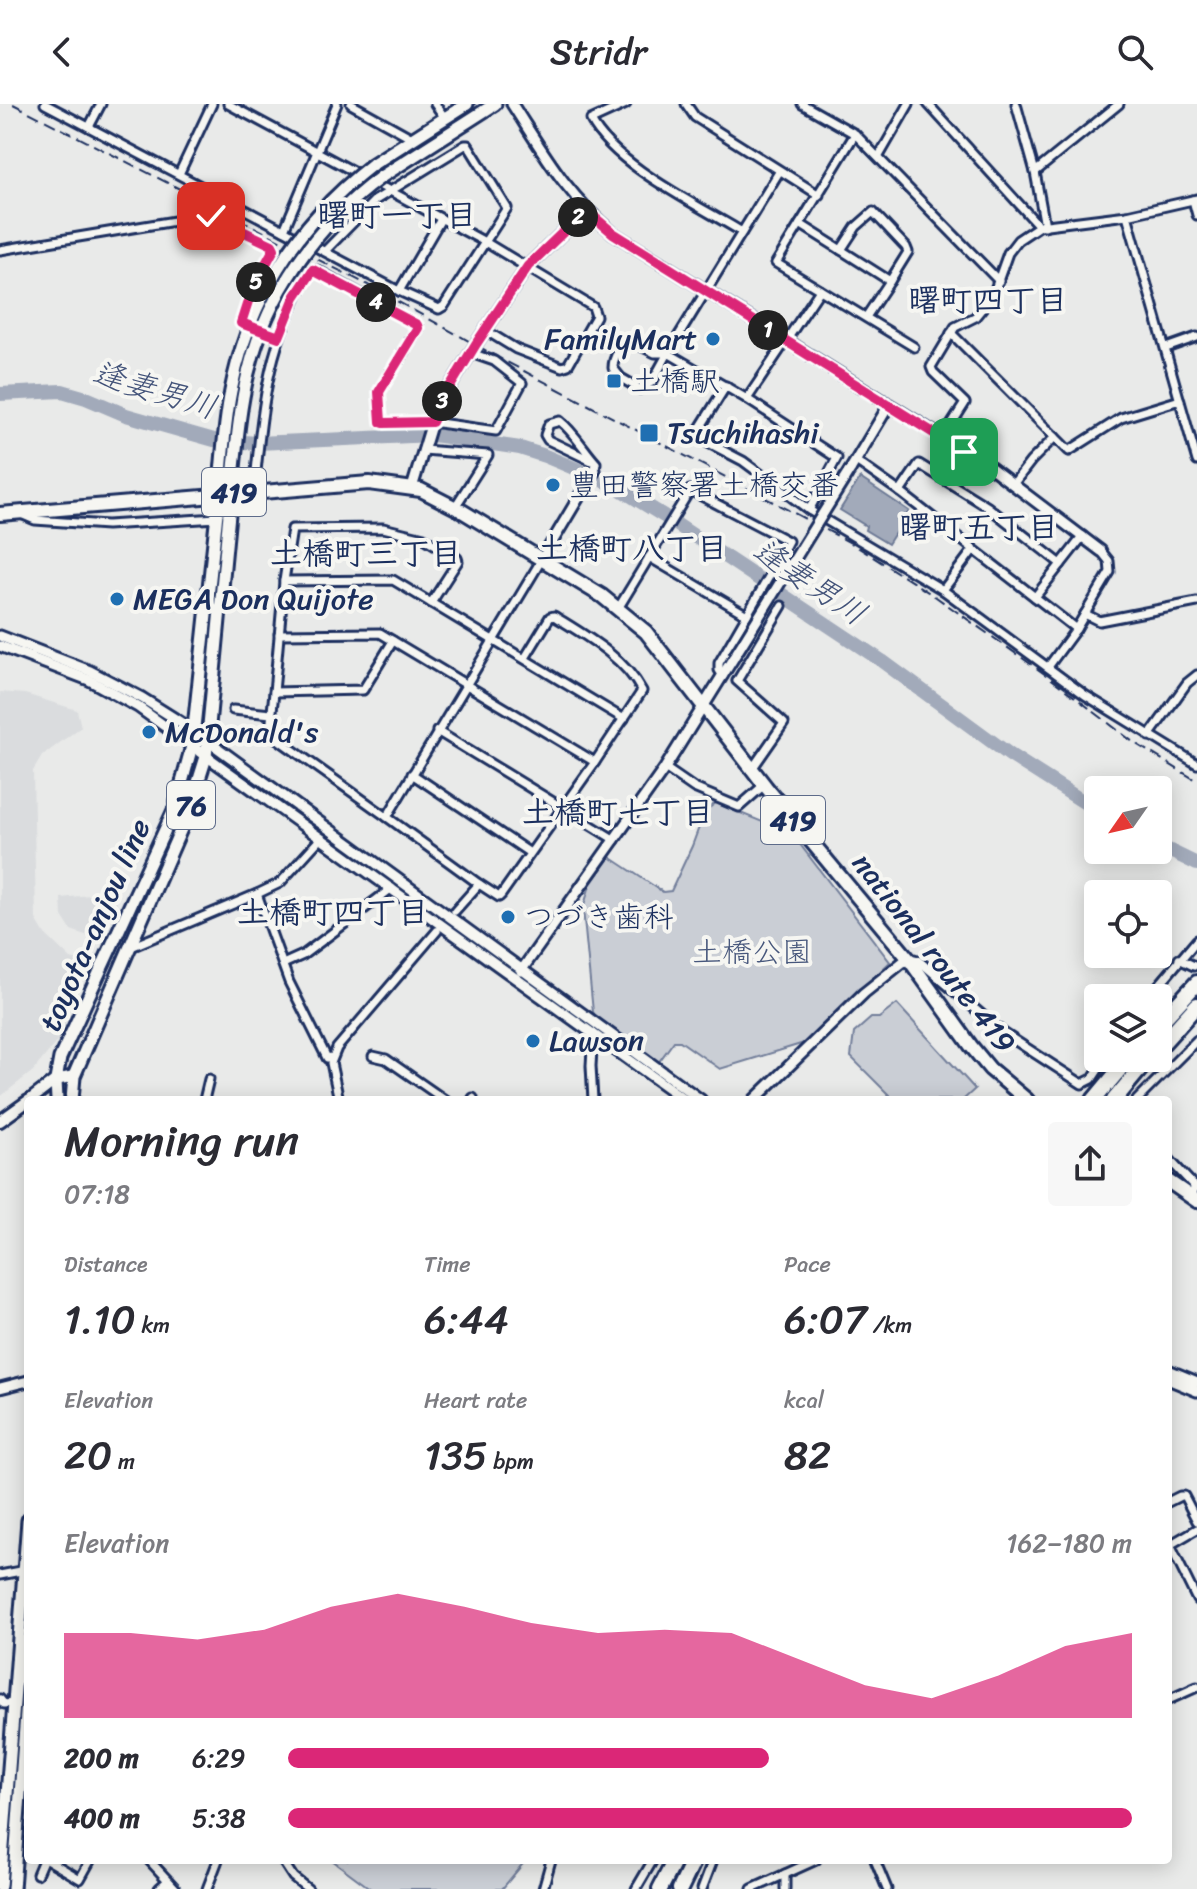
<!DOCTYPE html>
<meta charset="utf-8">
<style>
:root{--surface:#fff;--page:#f7f7f7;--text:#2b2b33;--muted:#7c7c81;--accent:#db2777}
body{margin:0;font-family:Sriracha,"Klee One",sans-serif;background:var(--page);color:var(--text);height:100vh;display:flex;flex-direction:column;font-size:30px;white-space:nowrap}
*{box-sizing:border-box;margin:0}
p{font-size:26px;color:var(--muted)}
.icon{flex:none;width:44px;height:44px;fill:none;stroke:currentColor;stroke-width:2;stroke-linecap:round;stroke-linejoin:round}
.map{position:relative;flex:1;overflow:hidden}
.side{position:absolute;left:24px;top:992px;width:1148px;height:768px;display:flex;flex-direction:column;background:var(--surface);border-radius:8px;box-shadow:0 4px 20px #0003}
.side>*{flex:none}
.needle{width:52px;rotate:236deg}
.controls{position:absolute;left:1084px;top:672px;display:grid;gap:16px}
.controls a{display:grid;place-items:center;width:88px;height:88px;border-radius:8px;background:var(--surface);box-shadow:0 4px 20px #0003;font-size:40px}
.pin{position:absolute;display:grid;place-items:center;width:68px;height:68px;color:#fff;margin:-34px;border-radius:16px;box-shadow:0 4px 12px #0006}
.km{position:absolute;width:40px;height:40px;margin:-20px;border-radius:50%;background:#222;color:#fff;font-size:22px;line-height:40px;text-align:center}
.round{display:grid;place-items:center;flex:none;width:84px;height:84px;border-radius:8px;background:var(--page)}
.summary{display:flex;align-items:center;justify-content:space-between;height:136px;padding:0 40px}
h1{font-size:44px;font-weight:600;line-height:60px}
.stats{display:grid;grid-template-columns:repeat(3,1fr);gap:12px;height:136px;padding:8px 40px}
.stats div{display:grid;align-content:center}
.stats b{font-size:40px;font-weight:600}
.stats small{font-size:22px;font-weight:400}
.stats p{font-size:22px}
.chart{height:224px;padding:16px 40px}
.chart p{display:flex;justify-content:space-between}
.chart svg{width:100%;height:144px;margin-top:8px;fill:var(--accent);opacity:.7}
ul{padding:0 40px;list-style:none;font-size:26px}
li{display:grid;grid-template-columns:128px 96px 1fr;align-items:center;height:60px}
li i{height:20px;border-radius:10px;background:var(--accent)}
header{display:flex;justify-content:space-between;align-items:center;height:104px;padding:0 40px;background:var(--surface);font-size:36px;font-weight:600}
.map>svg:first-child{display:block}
.built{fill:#dadcde}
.green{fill:#caced5;stroke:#727e9a;stroke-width:2}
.water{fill:#a2aaba;stroke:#6c7995;stroke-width:2}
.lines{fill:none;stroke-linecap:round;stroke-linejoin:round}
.river{stroke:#a2aaba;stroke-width:14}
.minor-casing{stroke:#1b2f5e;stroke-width:13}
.tertiary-casing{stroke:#1b2f5e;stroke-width:15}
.secondary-casing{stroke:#1b2f5e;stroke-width:16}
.primary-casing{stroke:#1b2f5e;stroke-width:17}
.trunk-casing{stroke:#1b2f5e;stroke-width:18}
.motorway-casing{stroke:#1b2f5e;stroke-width:20}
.minor{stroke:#f6f6f2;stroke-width:7}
.tertiary{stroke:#f6f6f2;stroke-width:9}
.secondary{stroke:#f6f6f2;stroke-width:10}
.primary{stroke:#f6f6f2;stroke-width:11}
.trunk{stroke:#f6f6f2;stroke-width:12}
.motorway{stroke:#f6f6f2;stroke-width:14}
.rail{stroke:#1b2f5e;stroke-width:2;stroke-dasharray:12 6;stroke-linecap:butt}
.tertiary-bridge-casing{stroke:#1b2f5e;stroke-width:15;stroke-linecap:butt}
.primary-bridge-casing{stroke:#1b2f5e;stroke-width:17;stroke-linecap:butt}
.tertiary-bridge{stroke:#f6f6f2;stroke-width:9}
.primary-bridge{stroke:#f6f6f2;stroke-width:11}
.route-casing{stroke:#fff;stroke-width:16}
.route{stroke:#db2777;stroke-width:10}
.poi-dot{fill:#1f6fb2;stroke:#f6f6f2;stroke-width:3}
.labels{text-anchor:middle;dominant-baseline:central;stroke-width:8;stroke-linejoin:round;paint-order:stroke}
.shield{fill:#f6f6f2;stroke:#5d6b8a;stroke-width:2}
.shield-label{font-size:28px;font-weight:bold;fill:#1b2f5e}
.poi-label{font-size:30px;fill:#1b2f5e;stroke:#f6f6f2;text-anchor:start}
.street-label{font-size:30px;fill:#1b2f5e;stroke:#f6f6f2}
.park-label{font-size:30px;fill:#47577c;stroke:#f6f6f2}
.neighbourhood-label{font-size:32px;font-weight:bold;fill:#1b2f5e;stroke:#f6f6f2}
.water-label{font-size:32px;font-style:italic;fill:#44547a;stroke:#f6f6f2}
</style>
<header><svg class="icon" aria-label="back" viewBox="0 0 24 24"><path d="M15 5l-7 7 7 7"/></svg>Stridr<svg class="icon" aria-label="search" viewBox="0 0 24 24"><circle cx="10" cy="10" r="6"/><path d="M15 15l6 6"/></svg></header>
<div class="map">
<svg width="1197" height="1785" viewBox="0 0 1197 1785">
<rect width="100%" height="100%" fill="#e9eae9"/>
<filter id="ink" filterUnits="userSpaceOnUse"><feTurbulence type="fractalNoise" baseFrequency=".0125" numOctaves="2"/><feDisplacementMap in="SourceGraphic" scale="16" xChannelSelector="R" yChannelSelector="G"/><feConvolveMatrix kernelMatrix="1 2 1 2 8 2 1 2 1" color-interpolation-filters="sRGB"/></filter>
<g filter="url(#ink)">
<g class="built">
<path d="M 0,588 L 25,590 L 77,606 L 81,623 L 42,652 L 33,667 L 36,815 L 45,830 L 71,855 L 89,860 L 58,936 L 33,967 L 0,993 Z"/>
<path d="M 99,790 L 117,797 L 100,836 L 71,826 L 62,812 L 61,794 Z"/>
</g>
<g class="green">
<path d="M 716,699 L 792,730 L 890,858 L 828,917 L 823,927 L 812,932 L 804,939 L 720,965 L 680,937 L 674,937 L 658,959 L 599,917 L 593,908 L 583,805 L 590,781 L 610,753 L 663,788 L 671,787 L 692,742 L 705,707 Z"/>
<path d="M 897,900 L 975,985 L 963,996 L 894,996 L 851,953 L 854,929 L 871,914 L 879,914 Z"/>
<path d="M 332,1756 L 526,1756 L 502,1785 L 371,1785 Z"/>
</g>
<path class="water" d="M 860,374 L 909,407 L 888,440 L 865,426 L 866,422 L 840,406 Z"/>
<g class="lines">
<g class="river">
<path d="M 0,290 L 62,287 L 86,294 L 126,311 L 214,336 L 258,339 L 433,331 L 520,344 L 545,352 L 612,380 L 664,412 L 882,557 L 1010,651 L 1098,707"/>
<path d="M 1158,741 L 1197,760"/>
</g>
<g class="minor-casing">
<g id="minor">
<path d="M 45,0 L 399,187 L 439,205 L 444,202 L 507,104 L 468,41 L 465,41 L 374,97 L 325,147"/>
<path d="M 228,0 L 485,138 L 593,203 L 596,212 L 568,261 L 562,263 L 516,245 L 485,226"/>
<path d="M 351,0 L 414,35"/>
<path d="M 435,0 L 445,14"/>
<path d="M 626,0 L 591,16 C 614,61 698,101 742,128"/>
<path d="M 686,0 L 695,13 L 819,91"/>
<path d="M 802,0 L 855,30 L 999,177"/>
<path d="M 928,0 L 1039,122"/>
<path d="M 1016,0 L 1035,68 L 1045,122"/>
<path d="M 89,23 L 101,0"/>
<path d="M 855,30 L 776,159 L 914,243"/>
<path d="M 879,52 L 909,0"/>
<path d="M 779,68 L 668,249 L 652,278 L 640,285 L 621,274 L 613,264 C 613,253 620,241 631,237 L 655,249 L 668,249 L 747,295 L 837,354 L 809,406"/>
<path d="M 1035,68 L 1119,0"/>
<path d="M 179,70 L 212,0"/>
<path d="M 1193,96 L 1197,111"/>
<path d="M 1127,111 L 1197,357"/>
<path d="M 800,120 L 890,177 L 866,213"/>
<path d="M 284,126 L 337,0"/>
<path d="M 0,146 L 205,112 L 224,116 L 272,141 L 274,145 L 252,185 L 241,219 L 279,233"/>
<path d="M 841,146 L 856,123 L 873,108 L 906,143 L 908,148 L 890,177"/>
<path d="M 399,187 L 441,115"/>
<path d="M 951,229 L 1055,333 L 1031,357 L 1014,379"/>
<path d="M 1166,244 L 1197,233"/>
<path d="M 726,282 L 695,332 L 743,357 L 809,406 L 943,486 L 1085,591 L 1197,660"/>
<path d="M 747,295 L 820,186"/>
<path d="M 1055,333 L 1069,347 L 1121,314 L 1180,296"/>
<path d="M 942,335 L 965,299 L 933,268 L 931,263 L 955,223 L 975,213 L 993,191 L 1008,149 L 1018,136 L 1039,122 L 1127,111 L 1197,95"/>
<path d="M 423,346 L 488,351 L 455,403"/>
<path d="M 856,357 L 900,388 L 1076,525"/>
<path d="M 595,366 L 596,359 L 548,336 L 545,331 L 549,320 L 560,317 C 574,328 584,346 596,359"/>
<path d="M 254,387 C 263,301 266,244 310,167 L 317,166 L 417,221 L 418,224 L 379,288 L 381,318 L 384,319 L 432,318 L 496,327 L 522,279 L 494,257 L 471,249"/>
<path d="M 900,388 L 919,360 L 988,403 L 1061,460 L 1083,432"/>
<path d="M 21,410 L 35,416 L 107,421 L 217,414"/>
<path d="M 649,453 L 747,511"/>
<path d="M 284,477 L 393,476 L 624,615"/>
<path d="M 943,486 L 973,446"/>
<path d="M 1035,493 L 1061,460"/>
<path d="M 619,503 L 690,386 L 788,437 L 774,464 L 782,471"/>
<path d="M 1085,510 L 1099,517 L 1197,498"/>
<path d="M 279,530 L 380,529 L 595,658"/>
<path d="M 393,537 L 363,586 L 274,588 L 284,477 L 292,425 L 383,424 L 424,434 L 457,454 L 458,457 L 431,499"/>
<path d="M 1048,563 L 1076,525 L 1110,468 L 1109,457 L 1101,447"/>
<path d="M 723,572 L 719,566 L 719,559 L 774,464"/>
<path d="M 274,588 L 270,627 L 272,631 L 387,713"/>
<path d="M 233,606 L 271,610"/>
<path d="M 437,627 L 615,736"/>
<path d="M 1149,632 L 1187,579 L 1197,571"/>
<path d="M 665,664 L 694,684 L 739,703 L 764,681"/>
<path d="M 752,665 L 784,619 L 737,577 L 782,502"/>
<path d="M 412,670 L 530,749"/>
<path d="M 479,780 L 499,793 L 501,791 L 595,658 L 642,587 C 624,553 586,532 554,512 L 550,513 L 525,554"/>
<path d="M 257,790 L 280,779 L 320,735"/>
<path d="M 455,807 L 479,780 L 387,713 L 542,455"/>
<path d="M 131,843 L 257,790 L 289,878 L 327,954 L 332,953"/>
<path d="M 910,854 L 918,856 L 1002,928 L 1082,980 L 1092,975 L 1106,954"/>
<path d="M 1179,855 L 1194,862"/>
<path d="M 283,860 L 303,851 L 392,784"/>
<path d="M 1148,894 L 1197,836"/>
<path d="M 593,929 L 591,962 L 593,996"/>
<path d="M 373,952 L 386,955 L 445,996"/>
<path d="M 204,996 L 209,975"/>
<path d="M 339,996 L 331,959 L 337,944 L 437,827"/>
<path d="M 472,996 L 473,994"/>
<path d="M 1137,996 L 1197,936"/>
<path d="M 1168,1054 L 1194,1082 L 1193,1093"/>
<path d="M 1168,1398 L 1180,1392 L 1184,1392 L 1197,1417"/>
<path d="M 1170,1441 L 1197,1496"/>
<path d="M 1168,1442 L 1197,1425"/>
<path d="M 0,1471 L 26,1466"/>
<path d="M 0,1595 L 4,1600 L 14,1599"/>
<path d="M 1168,1596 L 1197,1583"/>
<path d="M 48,1756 L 80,1775 L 90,1757 L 88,1756"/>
<path d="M 149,1756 L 176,1785"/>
<path d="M 282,1756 L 293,1773 L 308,1785"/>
<path d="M 875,1756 L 887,1785"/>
<path d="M 37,1770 L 43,1756"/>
<path d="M 207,1785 L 218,1756"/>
<path d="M 543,1785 L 551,1756"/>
<path d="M 636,1785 L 653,1756"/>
<path d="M 702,1785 L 713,1756"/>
<path d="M 752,1785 L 816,1756"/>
<path d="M 785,1785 L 785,1770"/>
</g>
</g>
<g class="tertiary-casing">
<g id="tertiary">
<path d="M 512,0 C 545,51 566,90 613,129 L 990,363 L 1101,447"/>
<path d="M 850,366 L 889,301"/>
<path d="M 412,384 L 432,318 L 446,289 L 476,240 L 528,162 L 586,106"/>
<path d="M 542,455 L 595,366"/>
<path d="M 0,532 L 90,567 L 142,594 L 193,626 L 701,996"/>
<path d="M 0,542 L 89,576 L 138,603 L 685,996"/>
<path d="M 521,867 L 665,664 L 734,553"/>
<path d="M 754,996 L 864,889 L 908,854"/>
<path d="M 1168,1266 L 1197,1278"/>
<path d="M 1168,1275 L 1197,1287"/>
<path d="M 0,1284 L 28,1277"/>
<path d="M 160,1785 L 168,1778"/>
</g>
</g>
<g class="secondary-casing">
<g id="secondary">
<path d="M 30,996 L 56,976 L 74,972"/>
<path d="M 0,1017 L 28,997"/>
</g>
</g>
<g class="primary-casing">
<g id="primary">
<path d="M 373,60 L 467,0"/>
<path d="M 381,73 L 495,0"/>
<path d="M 57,996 L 56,976 L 60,954 L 175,704 L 192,642 L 217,409"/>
<path d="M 72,996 L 74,972 L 190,704 L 206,653 L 229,410"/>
<path d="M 0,1782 L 28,1416"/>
<path d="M 13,1785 L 28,1583"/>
</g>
</g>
<g class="trunk-casing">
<g id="trunk">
<path d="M 0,410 L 369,379 L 421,386 L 462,407 L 602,492 L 646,528 L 766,683 L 908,854 L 971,942 L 990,965 L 1027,996"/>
<path d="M 1168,1077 L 1197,1097"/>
</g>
</g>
<g class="motorway-casing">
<g id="motorway">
<path d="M 1158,921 L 1197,879"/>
<path d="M 1158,944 L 1197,901"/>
<path d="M 1094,996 L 1129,954"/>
<path d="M 1114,996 L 1149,954"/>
<path d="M 660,1785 L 675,1756"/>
<path d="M 680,1785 L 694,1756"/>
</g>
</g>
<use href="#minor" class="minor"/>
<use href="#tertiary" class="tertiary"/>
<use href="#secondary" class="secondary"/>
<use href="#primary" class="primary"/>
<use href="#trunk" class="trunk"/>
<use href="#motorway" class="motorway"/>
<path class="rail" d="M 13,0 L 368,181 L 503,256 L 851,439 L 936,493 L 1049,573 L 1133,638 L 1197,677"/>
<g class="tertiary-bridge-casing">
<path id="tertiary-bridge" d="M 734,553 L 850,366"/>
</g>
<g class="primary-bridge-casing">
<g id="primary-bridge">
<path d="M 217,409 C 222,368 223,327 231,287 C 249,193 298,118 373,60"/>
<path d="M 229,410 C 235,363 237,315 248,269 C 267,190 316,121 381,73"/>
</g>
</g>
<use href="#tertiary-bridge" class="tertiary-bridge"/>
<use href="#primary-bridge" class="primary-bridge"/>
</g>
</g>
<g class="lines" filter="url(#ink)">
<g class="route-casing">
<path id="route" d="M 211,112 L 272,141 L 274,145 L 252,185 L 241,219 L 279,233 L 295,193 L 313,166 L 417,221 L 418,224 L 379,288 L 381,318 L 384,319 L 432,318 L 446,289 L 476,240 L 528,162 L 586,106 L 613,129 L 964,348"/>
</g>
<use href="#route" class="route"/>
</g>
<g class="poi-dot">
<circle cx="713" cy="235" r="8"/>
<rect x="606" y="269" width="16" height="16" rx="4"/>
<rect x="639" y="319" width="20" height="20" rx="4"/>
<circle cx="553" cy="381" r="8"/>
<circle cx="117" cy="495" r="8"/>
<circle cx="149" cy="628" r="8"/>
<circle cx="508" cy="813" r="8"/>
<circle cx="533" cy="937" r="8"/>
</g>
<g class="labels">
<g class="shield">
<rect x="202" y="364" width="64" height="48" rx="6"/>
<rect x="167" y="677" width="48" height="48" rx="6"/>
<rect x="761" y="692" width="64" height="48" rx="6"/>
</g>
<g class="shield-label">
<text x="234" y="388">419</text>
<text x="191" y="701">76</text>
<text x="793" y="716">419</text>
</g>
<g class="poi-label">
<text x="697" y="235" text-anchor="end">FamilyMart</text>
<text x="630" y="277">土橋駅</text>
<text x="667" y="329">Tsuchihashi</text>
<text x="569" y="381">豊田警察署土橋交番</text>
<text x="133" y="495">MEGA Don Quijote</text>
<text x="165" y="628">McDonald's</text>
<text x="524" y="813">つづき歯科</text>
<text x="549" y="937">Lawson</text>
</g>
<g class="street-label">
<text transform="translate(95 821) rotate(-66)">toyota-anjou line</text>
<text transform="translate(934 849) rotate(52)">national route 419</text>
</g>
<g class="park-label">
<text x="752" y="848">土橋公園</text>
</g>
<g class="neighbourhood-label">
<text x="397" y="111">曙町一丁目</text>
<text x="988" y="196">曙町四丁目</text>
<text x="979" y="423">曙町五丁目</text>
<text x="632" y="444">土橋町八丁目</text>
<text x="366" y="449">土橋町三丁目</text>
<text x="618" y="708">土橋町七丁目</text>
<text x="333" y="808">土橋町四丁目</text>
</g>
<g class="water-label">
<text transform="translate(155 286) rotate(17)">逢妻男川</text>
<text transform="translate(810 478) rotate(34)">逢妻男川</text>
</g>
</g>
</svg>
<div class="controls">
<a><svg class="needle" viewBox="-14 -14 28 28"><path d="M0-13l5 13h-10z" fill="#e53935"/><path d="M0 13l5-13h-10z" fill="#7c7c81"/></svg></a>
<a><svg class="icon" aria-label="locate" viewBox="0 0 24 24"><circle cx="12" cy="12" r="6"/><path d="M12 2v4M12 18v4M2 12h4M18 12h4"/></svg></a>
<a><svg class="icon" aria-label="layers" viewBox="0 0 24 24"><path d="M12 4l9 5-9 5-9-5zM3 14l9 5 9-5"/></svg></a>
</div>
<div class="pin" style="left:964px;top:348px;background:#1e9e55"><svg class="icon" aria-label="arrive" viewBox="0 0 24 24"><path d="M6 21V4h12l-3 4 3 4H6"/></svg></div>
<div class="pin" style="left:211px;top:112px;background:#d93025"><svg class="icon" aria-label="check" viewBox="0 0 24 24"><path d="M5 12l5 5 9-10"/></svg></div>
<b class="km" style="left:768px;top:226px">1</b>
<b class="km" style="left:578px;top:113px">2</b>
<b class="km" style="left:442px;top:297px">3</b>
<b class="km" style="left:376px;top:198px">4</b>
<b class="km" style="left:256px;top:178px">5</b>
<section class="side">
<div class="summary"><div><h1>Morning run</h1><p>07:18</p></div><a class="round"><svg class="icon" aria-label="share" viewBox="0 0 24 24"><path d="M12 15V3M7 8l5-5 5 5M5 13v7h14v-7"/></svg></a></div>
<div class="stats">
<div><p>Distance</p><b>1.10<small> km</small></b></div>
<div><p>Time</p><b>6:44</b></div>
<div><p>Pace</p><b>6:07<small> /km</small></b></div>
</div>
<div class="stats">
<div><p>Elevation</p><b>20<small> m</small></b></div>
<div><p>Heart rate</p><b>135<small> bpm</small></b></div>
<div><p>kcal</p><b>82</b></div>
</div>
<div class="chart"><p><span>Elevation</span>162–180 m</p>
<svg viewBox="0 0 160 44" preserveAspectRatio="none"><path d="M0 44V18L10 18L20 20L30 17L40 10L50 6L60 10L70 15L80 18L90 17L100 18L110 26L120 34L130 38L140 31L150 22L160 18V44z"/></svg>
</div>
<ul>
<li><b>200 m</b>6:29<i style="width:57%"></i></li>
<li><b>400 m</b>5:38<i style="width:100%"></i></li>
</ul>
</section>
</div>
